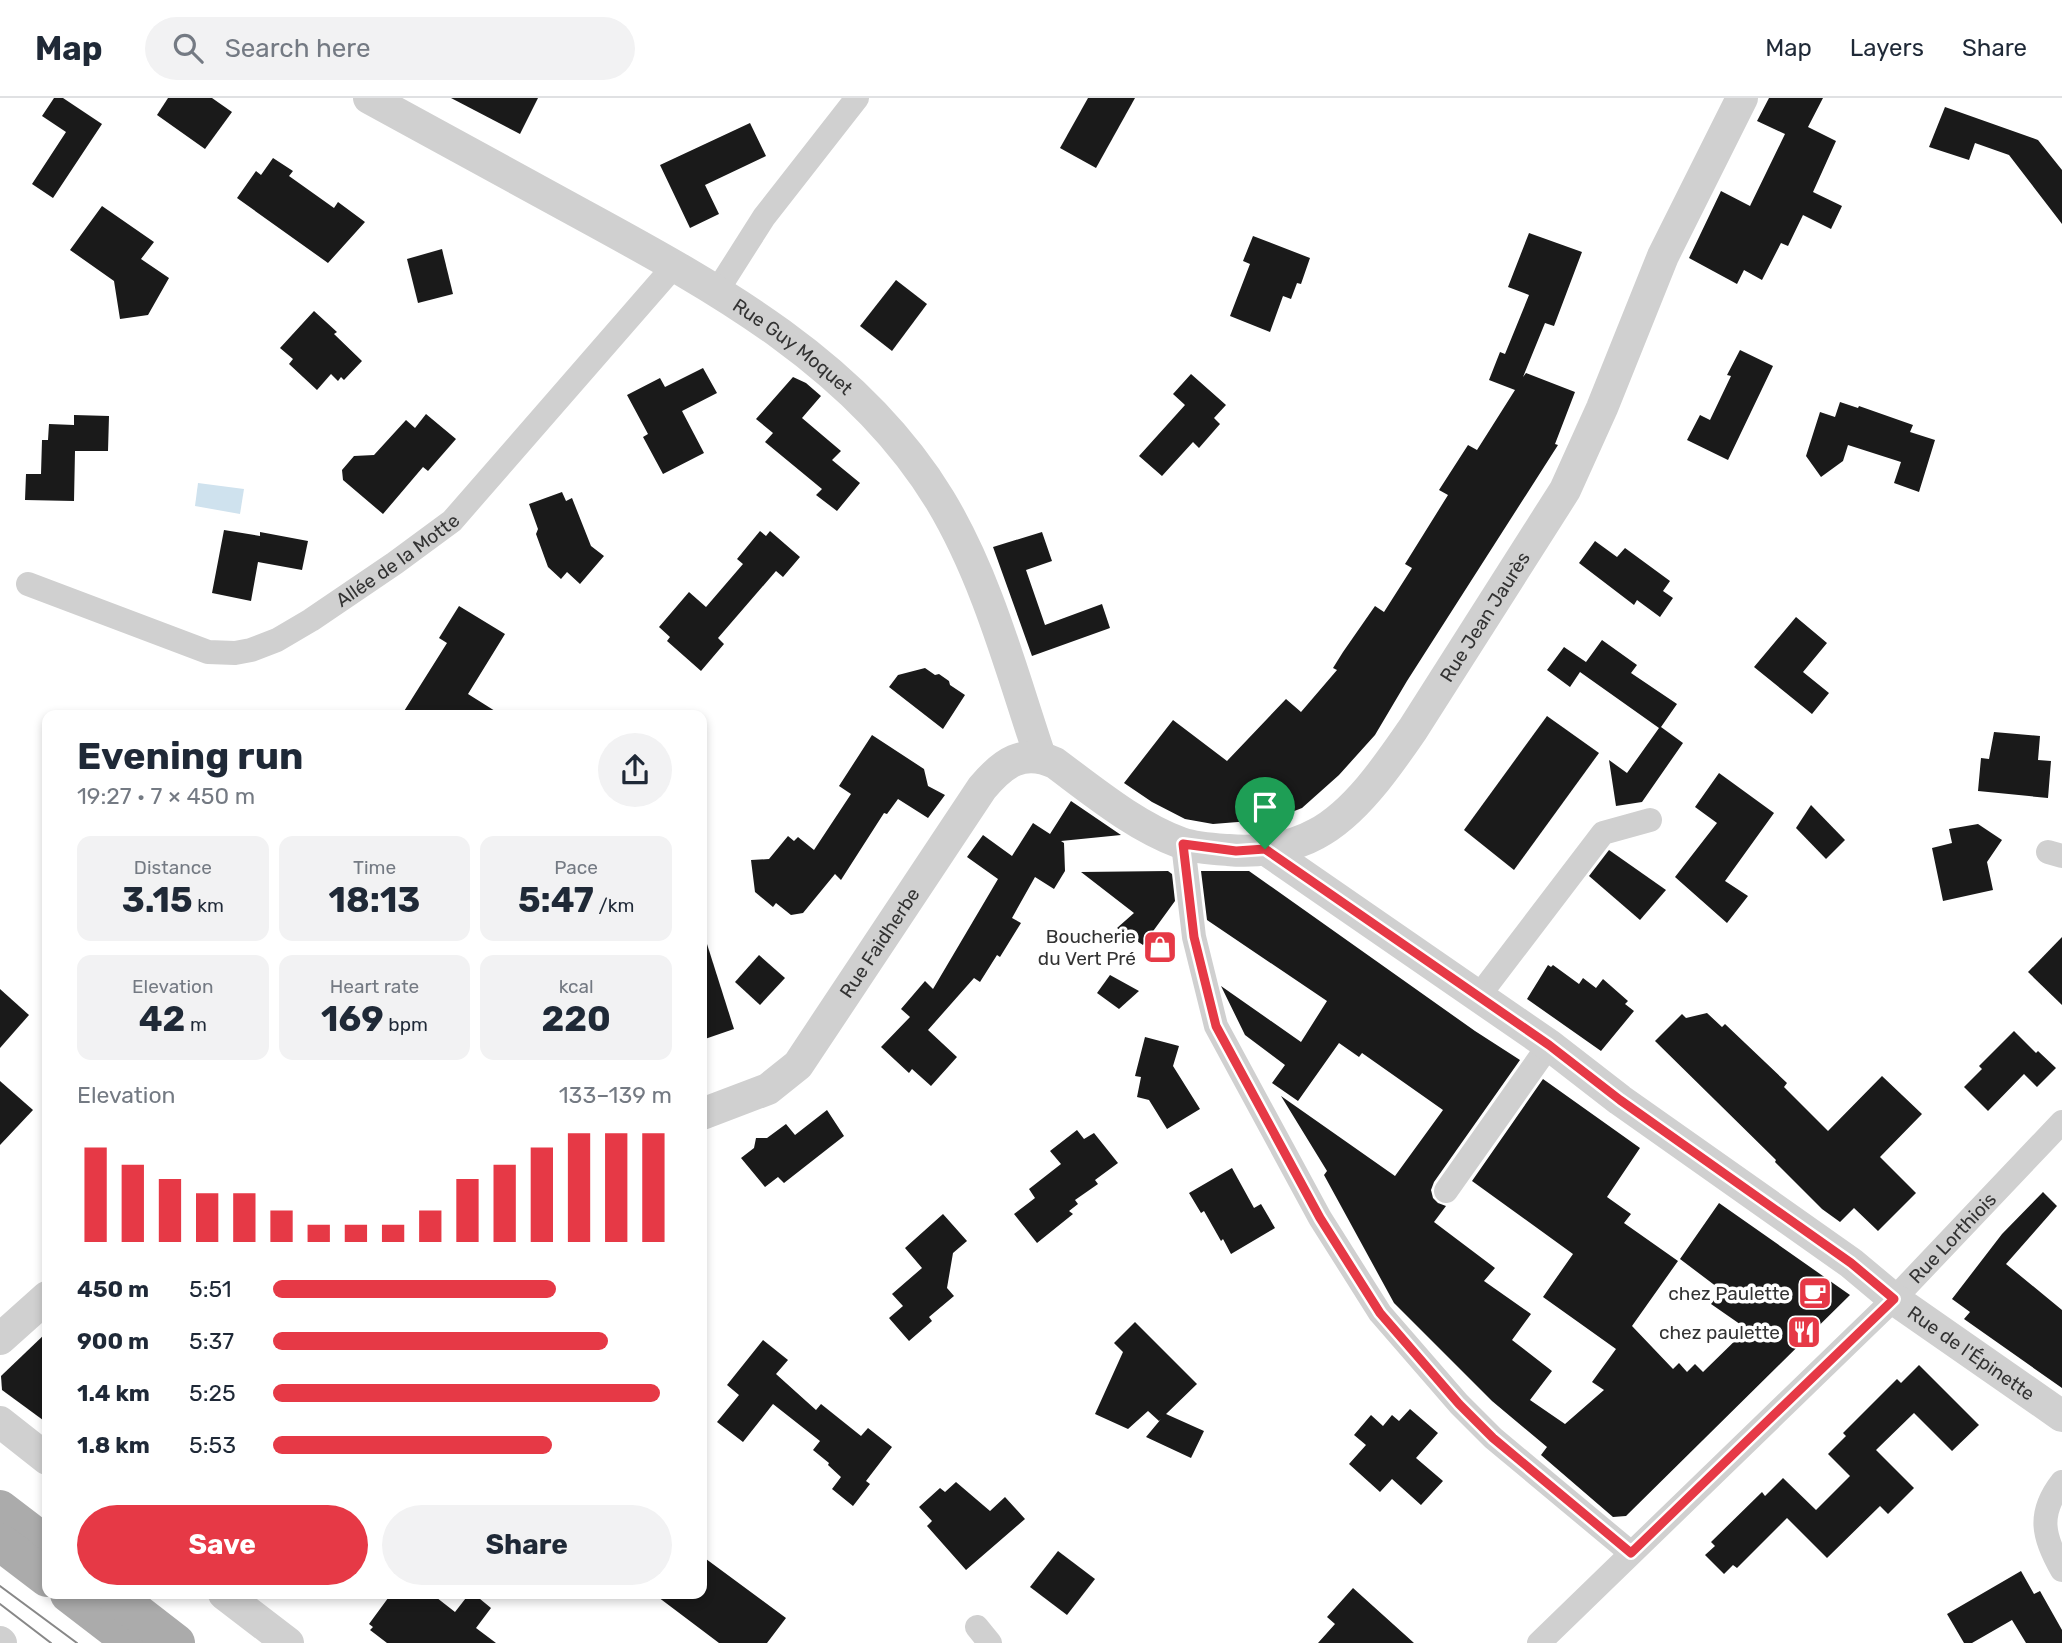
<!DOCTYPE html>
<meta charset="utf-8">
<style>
:root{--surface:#fff;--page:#f2f2f3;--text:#1f2937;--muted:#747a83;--line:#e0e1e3;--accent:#e63946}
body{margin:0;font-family:Rubik,sans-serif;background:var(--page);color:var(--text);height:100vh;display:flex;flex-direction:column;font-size:26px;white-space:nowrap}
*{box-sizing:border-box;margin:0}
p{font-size:23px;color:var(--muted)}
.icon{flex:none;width:38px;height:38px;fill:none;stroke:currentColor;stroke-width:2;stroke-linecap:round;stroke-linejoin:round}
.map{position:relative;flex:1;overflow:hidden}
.panel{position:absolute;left:42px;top:612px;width:665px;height:889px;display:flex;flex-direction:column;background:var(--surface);border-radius:14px;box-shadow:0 4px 10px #0003}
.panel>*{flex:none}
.pin{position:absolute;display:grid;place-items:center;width:60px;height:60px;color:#fff;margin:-72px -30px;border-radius:50% 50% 50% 0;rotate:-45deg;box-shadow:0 0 7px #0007}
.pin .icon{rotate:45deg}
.round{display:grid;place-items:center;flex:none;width:74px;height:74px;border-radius:37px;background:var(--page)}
.headline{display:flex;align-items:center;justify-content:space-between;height:119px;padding:0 35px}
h1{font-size:38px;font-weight:700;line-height:52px}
.stats{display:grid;grid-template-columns:repeat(3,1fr);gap:10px;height:119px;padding:7px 35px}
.stats div{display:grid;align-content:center;border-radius:14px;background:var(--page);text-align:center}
.stats b{font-size:35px;font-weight:700}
.stats small{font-size:19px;font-weight:400}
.stats p{font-size:19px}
.chart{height:196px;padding:14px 35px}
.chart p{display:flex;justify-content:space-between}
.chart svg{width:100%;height:126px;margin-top:7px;stroke:var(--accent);stroke-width:6}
.action{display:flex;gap:14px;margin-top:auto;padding:14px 35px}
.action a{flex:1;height:80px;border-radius:42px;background:var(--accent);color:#fff;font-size:28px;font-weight:700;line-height:80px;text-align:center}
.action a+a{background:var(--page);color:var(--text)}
ul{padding:0 35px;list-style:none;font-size:23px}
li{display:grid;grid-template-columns:112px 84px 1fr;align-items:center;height:52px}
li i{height:18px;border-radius:9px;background:var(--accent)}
header{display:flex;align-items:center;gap:42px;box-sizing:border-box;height:98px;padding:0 35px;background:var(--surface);border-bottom:2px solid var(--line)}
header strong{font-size:33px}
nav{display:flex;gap:38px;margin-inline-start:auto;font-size:24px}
.search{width:490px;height:63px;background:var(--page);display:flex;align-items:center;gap:18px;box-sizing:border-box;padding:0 24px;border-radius:38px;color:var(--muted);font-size:26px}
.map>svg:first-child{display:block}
.water{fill:#cfe2ee}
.building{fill:#1a1a1a}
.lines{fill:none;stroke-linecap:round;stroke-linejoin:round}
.minor{stroke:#d0d0d0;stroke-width:24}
.tertiary{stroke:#d0d0d0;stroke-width:32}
.primary{stroke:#ababab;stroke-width:38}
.tram{stroke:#888;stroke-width:2}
.route-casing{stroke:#fff;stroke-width:14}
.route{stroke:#e63946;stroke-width:9}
.labels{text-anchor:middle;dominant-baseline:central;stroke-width:7;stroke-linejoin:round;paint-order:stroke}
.street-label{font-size:19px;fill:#333;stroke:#fff}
.poi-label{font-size:19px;fill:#333;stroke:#fff;text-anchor:end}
</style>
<header>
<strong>Map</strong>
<div class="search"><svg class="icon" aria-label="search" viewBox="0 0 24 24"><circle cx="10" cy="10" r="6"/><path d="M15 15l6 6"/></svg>Search here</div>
<nav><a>Map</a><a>Layers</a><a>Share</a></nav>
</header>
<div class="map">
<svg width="2062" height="1545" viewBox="0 0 2062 1545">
<rect width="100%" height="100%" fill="#fff"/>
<path class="water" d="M 198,385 L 244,391 L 240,416 L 195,408 Z"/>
<g class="building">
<path d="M 54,0 L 63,0 L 102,26 L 53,100 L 32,86 L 66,34 L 42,18 Z"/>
<path d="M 168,0 L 212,0 L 232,14 L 205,51 L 157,17 Z"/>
<path d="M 451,0 L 538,0 L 520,36 Z"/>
<path d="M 1088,0 L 1135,0 L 1096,70 L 1060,50 Z"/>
<path d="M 1769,0 L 1823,0 L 1808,29 L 1836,43 L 1813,94 L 1842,108 L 1831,131 L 1803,117 L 1788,148 L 1781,145 L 1762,182 L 1744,172 L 1737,186 L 1689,160 L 1721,93 L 1750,108 L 1785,36 L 1757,23 Z"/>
<path d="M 1945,9 L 2038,42 L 2062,72 L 2062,126 L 2009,57 L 1975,45 L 1969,62 L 1929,49 Z"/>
<path d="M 750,25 L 766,58 L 705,87 L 719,116 L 690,130 L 660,67 Z"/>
<path d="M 273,60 L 293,73 L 289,78 L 334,110 L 338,104 L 365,124 L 328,165 L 237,100 L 256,73 L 261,77 Z"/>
<path d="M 102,108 L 154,144 L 141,161 L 169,180 L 148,217 L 120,221 L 114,183 L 70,152 Z"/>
<path d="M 1529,135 L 1582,154 L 1554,228 L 1545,225 L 1523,279 L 1526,275 L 1575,294 L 1555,346 L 1558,347 L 1407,583 L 1375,637 L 1339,677 L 1302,710 L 1274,721 L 1213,726 L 1185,721 L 1152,704 L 1124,685 L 1173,622 L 1227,663 L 1286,601 L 1301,614 L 1337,572 L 1333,570 L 1343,554 L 1375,508 L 1384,514 L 1412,470 L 1405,466 L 1448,397 L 1439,392 L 1468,347 L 1477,352 L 1515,292 L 1489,282 L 1500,254 L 1505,256 L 1529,197 L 1508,189 Z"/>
<path d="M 1253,138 L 1310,160 L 1301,186 L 1297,185 L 1291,201 L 1283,198 L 1270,234 L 1230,218 L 1250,166 L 1243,163 Z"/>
<path d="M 442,151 L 453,196 L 418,205 L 407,161 Z"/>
<path d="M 896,182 L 927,206 L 892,253 L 860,228 Z"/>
<path d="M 314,213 L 337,234 L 334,236 L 362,263 L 344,282 L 341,279 L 338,283 L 331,276 L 317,292 L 289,266 L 293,261 L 280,250 Z"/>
<path d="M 1740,252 L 1773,268 L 1728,362 L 1687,342 L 1700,317 L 1710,322 L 1731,278 L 1727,277 Z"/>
<path d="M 703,270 L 717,295 L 682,313 L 704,355 L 663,376 L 643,339 L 648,336 L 627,297 L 660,280 L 665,289 Z"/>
<path d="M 1191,276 L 1226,307 L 1214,320 L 1220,326 L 1199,350 L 1193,344 L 1162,378 L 1139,358 L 1185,307 L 1173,296 Z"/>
<path d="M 793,279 L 806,285 L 821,298 L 802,320 L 841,353 L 832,362 L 860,385 L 837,413 L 816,397 L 822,391 L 765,344 L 773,335 L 756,321 Z"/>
<path d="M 1840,304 L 1858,310 L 1859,308 L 1913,327 L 1910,334 L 1935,342 L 1919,394 L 1894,385 L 1901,364 L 1848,347 L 1843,363 L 1821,379 L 1806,358 L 1820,314 L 1835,319 Z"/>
<path d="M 426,316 L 456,341 L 428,373 L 423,369 L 383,416 L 343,382 L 342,372 L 354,358 L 374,357 L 406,322 L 415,330 Z"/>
<path d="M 74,317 L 109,318 L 108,353 L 75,353 L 74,403 L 25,402 L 26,376 L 41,376 L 42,342 L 48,342 L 49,326 L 74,327 Z"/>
<path d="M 562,394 L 566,403 L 572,400 L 591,448 L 604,458 L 580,486 L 567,474 L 561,481 L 548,469 L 536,436 L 538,431 L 529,406 Z"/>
<path d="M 224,432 L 260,438 L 260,434 L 308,443 L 302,472 L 258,464 L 251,503 L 212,495 Z"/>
<path d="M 760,433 L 766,438 L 770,433 L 800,459 L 783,479 L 776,473 L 718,540 L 724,546 L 701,573 L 667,543 L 670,539 L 659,529 L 689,494 L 706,509 L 743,466 L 737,461 Z"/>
<path d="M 1042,434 L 1052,463 L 1026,472 L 1045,527 L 1102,506 L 1110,530 L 1032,558 L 993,449 Z"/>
<path d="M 1595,443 L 1617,459 L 1625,450 L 1670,483 L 1663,493 L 1673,500 L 1660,519 L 1637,502 L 1634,507 L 1579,465 Z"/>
<path d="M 459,508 L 505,536 L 468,596 L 503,618 L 401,618 L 447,545 L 439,540 Z"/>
<path d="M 1796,519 L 1827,545 L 1803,574 L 1829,595 L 1812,616 L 1754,569 Z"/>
<path d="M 1602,542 L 1637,567 L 1631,575 L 1677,606 L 1661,629 L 1683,645 L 1642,704 L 1616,708 L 1609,662 L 1627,675 L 1659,630 L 1580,574 L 1570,589 L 1547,572 L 1564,549 L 1586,564 Z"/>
<path d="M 925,570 L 935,577 L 939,576 L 949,583 L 950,587 L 965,597 L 943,631 L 889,589 L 898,577 Z"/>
<path d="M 1547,618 L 1599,655 L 1514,772 L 1464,732 Z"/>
<path d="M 1994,634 L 2040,638 L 2038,662 L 2051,663 L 2048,700 L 1978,693 L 1981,660 L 1989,661 Z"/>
<path d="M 872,637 L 924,671 L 928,688 L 945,697 L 928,720 L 898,701 L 887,716 L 884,715 L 841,782 L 835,776 L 803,815 L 791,817 L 776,805 L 773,809 L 755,794 L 751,762 L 769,761 L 788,738 L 794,743 L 798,739 L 814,752 L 851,696 L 839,688 Z"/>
<path d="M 1719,675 L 1774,715 L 1725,783 L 1748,798 L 1727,825 L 1675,779 L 1717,725 L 1695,709 Z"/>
<path d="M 1071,703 L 1121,737 L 1061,743 L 1064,745 L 1065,773 L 1054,791 L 1035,779 L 1012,820 L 1021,825 L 1000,859 L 997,857 L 980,884 L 974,880 L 928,932 L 957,959 L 931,988 L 912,971 L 909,975 L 881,949 L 910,919 L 901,911 L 925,883 L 933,891 L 998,781 L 967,759 L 983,737 L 1012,758 L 1033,725 L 1050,736 Z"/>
<path d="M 1811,707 L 1845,742 L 1826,761 L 1796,730 Z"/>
<path d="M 1978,726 L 2002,742 L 1987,764 L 1993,792 L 1943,803 L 1932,750 L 1952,745 L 1949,731 Z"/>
<path d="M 1609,752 L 1666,792 L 1640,822 L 1589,778 Z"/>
<path d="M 1168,773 L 1172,776 L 1175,803 L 1143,847 L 1117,830 L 1134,815 L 1081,774 Z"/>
<path d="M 1201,773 L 1249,773 L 1475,933 L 1520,962 L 1434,1084 L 1431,1092 L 1433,1100 L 1438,1105 L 1446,1108 L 1434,1124 L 1495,1170 L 1484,1183 L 1531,1216 L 1512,1242 L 1552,1273 L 1530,1302 L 1565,1326 L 1604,1292 L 1592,1284 L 1616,1251 L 1543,1199 L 1573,1156 L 1472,1083 L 1543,981 L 1640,1050 L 1607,1099 L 1631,1116 L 1624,1125 L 1678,1163 L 1632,1228 L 1673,1271 L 1679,1265 L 1687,1274 L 1695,1266 L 1703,1274 L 1747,1231 L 1711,1206 L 1721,1192 L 1680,1161 L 1719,1105 L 1850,1197 L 1626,1418 L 1613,1419 L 1541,1357 L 1547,1349 L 1492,1303 L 1394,1205 L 1324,1077 L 1327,1073 L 1281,998 L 1395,1078 L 1443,1012 L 1362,955 L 1359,959 L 1339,945 L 1298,1003 L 1272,985 L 1285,967 L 1245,937 L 1221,888 L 1301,944 L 1327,903 L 1207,822 Z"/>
<path d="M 2062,839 L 2062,907 L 2028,874 Z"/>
<path d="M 707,846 L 734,931 L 702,942 L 702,847 Z"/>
<path d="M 759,857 L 785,880 L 760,907 L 735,884 Z"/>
<path d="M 1548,867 L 1551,869 L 1553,867 L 1579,886 L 1583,880 L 1596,890 L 1603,881 L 1628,903 L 1625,906 L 1634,913 L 1601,953 L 1527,901 Z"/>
<path d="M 1110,877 L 1139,893 L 1119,911 L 1097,895 Z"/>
<path d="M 0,891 L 29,917 L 0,950 Z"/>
<path d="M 1707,915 L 1722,929 L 1725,926 L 1787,985 L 1784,989 L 1828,1033 L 1882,978 L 1922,1016 L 1880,1059 L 1916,1095 L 1878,1133 L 1854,1110 L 1840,1124 L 1822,1111 L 1775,1064 L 1776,1062 L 1655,943 L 1682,916 L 1686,920 Z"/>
<path d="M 2014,933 L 2036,955 L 2038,953 L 2056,970 L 2037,989 L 2024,976 L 1988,1013 L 1964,989 L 1982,971 L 1979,968 Z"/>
<path d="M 1145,939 L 1179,948 L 1173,968 L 1200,1011 L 1167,1031 L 1149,1002 L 1137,999 L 1141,979 L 1135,978 Z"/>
<path d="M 0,983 L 33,1012 L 0,1047 Z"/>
<path d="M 827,1012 L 844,1038 L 784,1085 L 778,1079 L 765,1089 L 741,1060 L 754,1050 L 756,1040 L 767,1040 L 786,1026 L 795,1037 Z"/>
<path d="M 1077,1032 L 1084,1041 L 1094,1035 L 1118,1065 L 1095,1082 L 1098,1086 L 1075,1102 L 1078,1106 L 1069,1113 L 1073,1116 L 1037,1145 L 1014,1116 L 1035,1100 L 1029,1091 L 1061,1066 L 1050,1053 Z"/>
<path d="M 1232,1070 L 1254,1110 L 1261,1106 L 1275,1130 L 1231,1156 L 1223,1141 L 1221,1143 L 1204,1113 L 1201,1115 L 1189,1095 Z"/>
<path d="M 2043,1094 L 2057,1108 L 2006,1166 L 2062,1212 L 2062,1290 L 1964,1221 L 1970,1214 L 1952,1201 L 2002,1136 Z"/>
<path d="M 943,1116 L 967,1143 L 953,1155 L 947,1190 L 954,1198 L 929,1219 L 932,1223 L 909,1243 L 889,1220 L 903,1208 L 892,1196 L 922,1170 L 905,1150 Z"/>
<path d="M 1135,1224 L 1197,1286 L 1166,1316 L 1204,1333 L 1191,1360 L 1146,1339 L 1161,1321 L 1159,1323 L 1148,1313 L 1128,1331 L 1095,1316 L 1123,1254 L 1114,1245 Z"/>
<path d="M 47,1234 L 47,1325 L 2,1292 L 1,1278 Z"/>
<path d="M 763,1242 L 788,1262 L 776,1276 L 816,1312 L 821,1306 L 861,1338 L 868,1330 L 892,1349 L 866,1383 L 870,1386 L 853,1408 L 832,1391 L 841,1379 L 828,1367 L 829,1365 L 813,1352 L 820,1343 L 773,1306 L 743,1344 L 717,1324 L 739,1297 L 727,1287 Z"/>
<path d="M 1919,1267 L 1979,1327 L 1952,1353 L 1914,1315 L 1876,1352 L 1914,1390 L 1888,1416 L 1880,1408 L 1827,1460 L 1787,1420 L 1737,1470 L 1733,1467 L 1724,1476 L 1705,1457 L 1715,1448 L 1711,1444 L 1762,1394 L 1765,1398 L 1783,1380 L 1816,1412 L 1850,1378 L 1828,1356 L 1846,1338 L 1843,1335 L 1897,1281 L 1901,1285 Z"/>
<path d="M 1410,1311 L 1438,1335 L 1416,1360 L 1443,1383 L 1421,1407 L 1392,1381 L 1380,1394 L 1349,1366 L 1366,1347 L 1354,1337 L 1371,1317 L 1383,1328 L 1392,1317 L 1399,1323 Z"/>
<path d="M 956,1384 L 990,1413 L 1005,1399 L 1025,1421 L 966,1472 L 927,1428 L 932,1423 L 919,1409 L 940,1390 L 945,1394 Z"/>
<path d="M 1058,1453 L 1095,1481 L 1067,1517 L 1030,1489 Z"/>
<path d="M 702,1458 L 786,1520 L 767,1545 L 719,1545 L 654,1496 L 702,1496 Z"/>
<path d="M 2021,1473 L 2034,1496 L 2040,1493 L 2062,1532 L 2062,1545 L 2026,1545 L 2012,1522 L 1972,1545 L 1964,1545 L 1947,1516 Z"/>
<path d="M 1353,1490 L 1414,1545 L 1318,1545 L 1335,1526 L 1327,1519 Z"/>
<path d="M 391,1496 L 432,1496 L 455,1514 L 469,1496 L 474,1496 L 491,1510 L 476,1530 L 496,1545 L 387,1545 L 370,1532 L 373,1529 L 369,1526 Z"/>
</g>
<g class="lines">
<g class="minor">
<path d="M 717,193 L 764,119 L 857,0"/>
<path id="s1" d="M 28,486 L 208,554 L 235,555 L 251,552 L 277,542 L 311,522 L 395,465 L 452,423 L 675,167"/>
<path d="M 1183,746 L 1194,839 L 1216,928 L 1320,1120 L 1380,1215 L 1459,1306 L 1493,1340 L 1631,1455"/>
<path d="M 2048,754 L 2062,758"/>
<path d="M 1478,899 L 1603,735 L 1650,722"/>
<path d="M 1446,1093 L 1549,947"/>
<path d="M 2062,1384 C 2037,1416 2043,1439 2062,1472"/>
<path d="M 977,1529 L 990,1545"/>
<path id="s2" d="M 1539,1545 L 1894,1201 L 2062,1024"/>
</g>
<g class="tertiary">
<path id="s3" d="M 369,0 C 441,39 512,78 583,117 C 717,190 858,267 940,402 C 987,480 1011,572 1040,658"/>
<path id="s4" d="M 1265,751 L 1549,947 L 1620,1002 L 1851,1165 L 1894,1201 L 2062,1318"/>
<path id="s5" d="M 702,1016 L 768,991 L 798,967 L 982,690 C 1003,665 1023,650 1055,665 C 1094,694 1135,728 1181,745 C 1195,750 1213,751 1228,752 C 1256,755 1291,750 1316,736 C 1355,716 1389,666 1413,631 L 1565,392 L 1602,310 L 1663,158 L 1742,0"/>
<path d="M 0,1241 L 47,1199"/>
<path d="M 0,1324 L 47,1361"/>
<path d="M 224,1496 L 288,1545"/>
<path d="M 0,1544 L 1,1545"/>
</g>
<g class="primary">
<path d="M 0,1411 L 47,1447"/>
<path d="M 0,1444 L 47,1480"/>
<path d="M 69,1496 L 133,1545"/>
<path d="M 114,1497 L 176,1545"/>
</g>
<g class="tram">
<path d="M 0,1488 L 77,1545"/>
<path d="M 0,1506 L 51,1545"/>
</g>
</g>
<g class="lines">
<g class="route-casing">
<path id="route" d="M 1183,746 L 1236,753 L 1265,751 L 1549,947 L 1620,1002 L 1851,1165 L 1894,1201 L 1631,1455 L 1493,1340 L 1459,1306 L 1380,1215 L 1320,1120 L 1216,928 L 1194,839 Z"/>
</g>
<use href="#route" class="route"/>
</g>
<defs>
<g id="shop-square" transform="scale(1.75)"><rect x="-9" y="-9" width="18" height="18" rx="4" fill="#e63946" stroke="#fff"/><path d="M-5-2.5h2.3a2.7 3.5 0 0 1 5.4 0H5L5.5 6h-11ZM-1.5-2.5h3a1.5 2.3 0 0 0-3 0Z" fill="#fff"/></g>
<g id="cafe-square" transform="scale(1.75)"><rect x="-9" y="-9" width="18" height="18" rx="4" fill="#e63946" stroke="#fff"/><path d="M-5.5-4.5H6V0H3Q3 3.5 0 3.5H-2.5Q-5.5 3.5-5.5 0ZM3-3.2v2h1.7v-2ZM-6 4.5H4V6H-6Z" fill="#fff"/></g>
<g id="restaurant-square" transform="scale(1.75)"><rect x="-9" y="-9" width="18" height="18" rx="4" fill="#e63946" stroke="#fff"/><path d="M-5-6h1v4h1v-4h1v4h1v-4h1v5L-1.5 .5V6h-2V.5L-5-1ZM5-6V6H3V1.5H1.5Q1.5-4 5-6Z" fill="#fff"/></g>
</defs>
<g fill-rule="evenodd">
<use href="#shop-square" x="1160" y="849"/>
<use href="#cafe-square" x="1815" y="1195"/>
<use href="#restaurant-square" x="1804" y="1234"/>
</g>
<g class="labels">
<g class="street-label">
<text stroke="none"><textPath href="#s3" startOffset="492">Rue Guy Moquet</textPath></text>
<text stroke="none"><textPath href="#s1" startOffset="408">Allée de la Motte</textPath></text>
<text stroke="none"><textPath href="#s5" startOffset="1092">Rue Jean Jaurès</textPath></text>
<text stroke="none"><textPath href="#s5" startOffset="256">Rue Faidherbe</textPath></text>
<text stroke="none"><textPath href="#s2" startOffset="579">Rue Lorthiois</textPath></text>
<text stroke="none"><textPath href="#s4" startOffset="868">Rue de l'Épinette</textPath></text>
</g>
<g class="poi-label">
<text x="1136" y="838">Boucherie<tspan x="1136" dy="22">du Vert Pré</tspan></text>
<text x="1790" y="1195">chez Paulette</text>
<text x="1780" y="1234">chez paulette</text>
</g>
</g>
</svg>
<div class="pin" style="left:1265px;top:751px;background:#1e9e55"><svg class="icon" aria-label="arrive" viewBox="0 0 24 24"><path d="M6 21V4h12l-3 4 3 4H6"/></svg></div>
<section class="panel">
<div class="headline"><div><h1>Evening run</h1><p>19:27 · 7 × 450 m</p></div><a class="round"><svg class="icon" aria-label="share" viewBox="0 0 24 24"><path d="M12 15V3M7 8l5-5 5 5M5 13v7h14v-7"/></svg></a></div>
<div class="stats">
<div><p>Distance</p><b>3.15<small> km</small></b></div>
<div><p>Time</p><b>18:13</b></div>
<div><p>Pace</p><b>5:47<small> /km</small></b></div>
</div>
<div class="stats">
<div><p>Elevation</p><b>42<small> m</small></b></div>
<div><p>Heart rate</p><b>169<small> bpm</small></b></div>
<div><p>kcal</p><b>220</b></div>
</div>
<div class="chart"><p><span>Elevation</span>133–139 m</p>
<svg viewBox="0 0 160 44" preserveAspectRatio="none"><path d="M5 44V11M15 44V17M25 44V22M35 44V27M45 44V27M55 44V33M65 44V38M75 44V38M85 44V38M95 44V33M105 44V22M115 44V17M125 44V11M135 44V6M145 44V6M155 44V6"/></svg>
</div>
<ul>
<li><b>450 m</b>5:51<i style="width:71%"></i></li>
<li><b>900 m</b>5:37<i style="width:84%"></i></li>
<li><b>1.4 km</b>5:25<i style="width:97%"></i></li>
<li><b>1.8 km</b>5:53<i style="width:70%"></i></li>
</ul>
<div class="action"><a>Save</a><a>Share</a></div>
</section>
</div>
